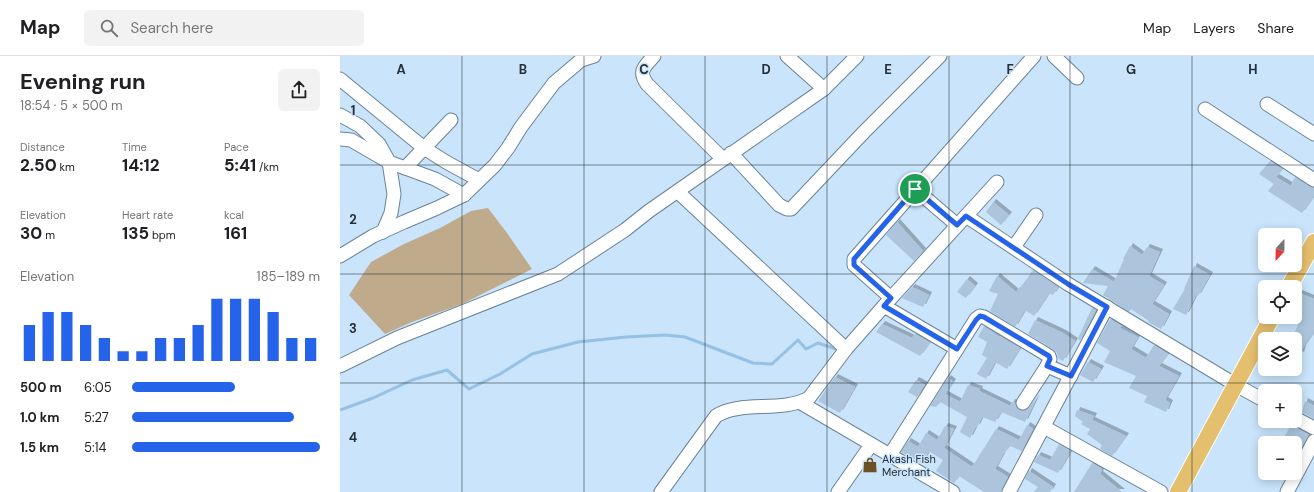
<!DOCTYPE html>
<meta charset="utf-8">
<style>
:root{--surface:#fff;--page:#f2f2f2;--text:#202124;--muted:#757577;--line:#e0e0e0;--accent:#2563eb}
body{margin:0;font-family:"DM Sans",sans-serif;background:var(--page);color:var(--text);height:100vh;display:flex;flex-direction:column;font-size:15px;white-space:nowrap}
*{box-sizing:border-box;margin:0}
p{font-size:13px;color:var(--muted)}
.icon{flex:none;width:22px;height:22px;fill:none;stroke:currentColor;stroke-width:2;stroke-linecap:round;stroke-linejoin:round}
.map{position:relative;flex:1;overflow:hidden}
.details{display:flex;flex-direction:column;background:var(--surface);width:340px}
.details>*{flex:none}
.needle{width:26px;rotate:202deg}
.controls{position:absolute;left:918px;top:172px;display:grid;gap:8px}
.controls a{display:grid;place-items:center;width:44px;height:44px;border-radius:6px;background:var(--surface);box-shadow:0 2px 10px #0003;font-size:20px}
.pin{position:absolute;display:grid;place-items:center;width:34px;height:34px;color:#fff;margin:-17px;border:2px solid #fff;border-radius:50%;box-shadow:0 1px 4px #0007}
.round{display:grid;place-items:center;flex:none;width:42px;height:42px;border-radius:6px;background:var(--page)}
.head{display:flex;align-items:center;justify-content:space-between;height:68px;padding:0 20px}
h1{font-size:22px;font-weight:700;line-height:30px}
.figures{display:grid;grid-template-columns:repeat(3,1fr);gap:6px;height:68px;padding:4px 20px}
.figures div{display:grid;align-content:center}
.figures b{font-size:17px;font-weight:700}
.figures small{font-size:11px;font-weight:400}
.figures p{font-size:11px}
.chart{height:112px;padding:8px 20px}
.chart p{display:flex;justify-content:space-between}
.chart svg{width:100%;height:72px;margin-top:4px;stroke:var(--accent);stroke-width:6}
ul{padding:0 20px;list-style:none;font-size:13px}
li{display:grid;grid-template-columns:64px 48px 1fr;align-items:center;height:30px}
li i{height:10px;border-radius:5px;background:var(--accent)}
header{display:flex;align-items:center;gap:24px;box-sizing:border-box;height:56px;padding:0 20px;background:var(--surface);border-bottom:1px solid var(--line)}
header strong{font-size:19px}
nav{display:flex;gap:22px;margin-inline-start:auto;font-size:14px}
.search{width:280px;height:36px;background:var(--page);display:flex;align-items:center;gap:10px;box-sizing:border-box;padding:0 14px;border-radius:6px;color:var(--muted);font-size:15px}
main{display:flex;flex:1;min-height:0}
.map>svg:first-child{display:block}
.green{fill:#bfab8c}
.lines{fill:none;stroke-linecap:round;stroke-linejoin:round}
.stream{stroke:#95c1e6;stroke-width:3}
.building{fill:#acc5dc;filter:url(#shadow)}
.minor-casing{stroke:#6b8398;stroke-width:15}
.major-casing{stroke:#fff;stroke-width:18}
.minor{stroke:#fff;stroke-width:13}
.major{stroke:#e4bf6e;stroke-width:16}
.route-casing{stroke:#fff;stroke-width:8}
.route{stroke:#2563eb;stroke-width:5}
.grid{fill:none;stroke:#252f38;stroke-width:1;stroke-opacity:0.55}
.labels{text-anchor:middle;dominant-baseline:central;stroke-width:3;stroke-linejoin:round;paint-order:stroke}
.poi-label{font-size:11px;fill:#252f38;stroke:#c9e4fb;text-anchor:start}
.grid-label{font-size:13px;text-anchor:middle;font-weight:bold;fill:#252f38;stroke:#c9e4fb;stroke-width:3;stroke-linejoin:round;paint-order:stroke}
</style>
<header>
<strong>Map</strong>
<div class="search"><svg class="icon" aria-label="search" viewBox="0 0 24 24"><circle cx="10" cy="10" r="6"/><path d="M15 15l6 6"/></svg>Search here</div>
<nav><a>Map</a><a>Layers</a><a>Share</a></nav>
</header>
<main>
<section class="details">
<div class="head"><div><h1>Evening run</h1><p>18:54 · 5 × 500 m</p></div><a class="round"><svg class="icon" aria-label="share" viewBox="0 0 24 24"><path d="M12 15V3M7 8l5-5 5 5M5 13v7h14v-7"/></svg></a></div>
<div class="figures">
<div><p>Distance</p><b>2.50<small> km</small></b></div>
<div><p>Time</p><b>14:12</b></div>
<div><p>Pace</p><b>5:41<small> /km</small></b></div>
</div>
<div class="figures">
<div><p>Elevation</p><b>30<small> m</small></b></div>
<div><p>Heart rate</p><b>135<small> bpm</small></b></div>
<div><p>kcal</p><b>161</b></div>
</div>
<div class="chart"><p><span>Elevation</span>185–189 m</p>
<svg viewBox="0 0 160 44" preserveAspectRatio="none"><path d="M5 44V22M15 44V14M25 44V14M35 44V22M45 44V30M55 44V38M65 44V38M75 44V30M85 44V30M95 44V22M105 44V6M115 44V6M125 44V6M135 44V14M145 44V30M155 44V30"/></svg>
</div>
<ul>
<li><b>500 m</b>6:05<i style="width:55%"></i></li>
<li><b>1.0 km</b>5:27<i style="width:86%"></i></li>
<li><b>1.5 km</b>5:14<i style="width:100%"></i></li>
</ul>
</section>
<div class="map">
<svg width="974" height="436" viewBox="0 0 974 436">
<defs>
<filter id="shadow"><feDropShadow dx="3" dy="-3" stdDeviation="0" flood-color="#0004"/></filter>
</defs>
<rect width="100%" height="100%" fill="#c9e4fb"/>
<path class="green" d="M 148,152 L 167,177 L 192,213 L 122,248 L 72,266 L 45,278 L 9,239 L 31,206 L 64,188 L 100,172 L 131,155 Z"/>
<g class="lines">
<path class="stream" d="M 0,354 L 33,342 L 72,324 L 107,314 L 129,333 L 160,318 L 192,298 L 238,286 L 286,281 L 325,279 L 345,281 L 413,307 L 432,308 L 458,284 L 466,293 L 478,287 L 496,293"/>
</g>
<g class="building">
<path d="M 930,105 L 942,113 L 936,121 L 951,130 L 955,121 L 970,131 L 974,132 L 974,140 L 962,157 L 928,135 L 934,128 L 919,118 Z"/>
<path d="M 653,146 L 669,159 L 661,169 L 646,156 Z"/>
<path d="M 557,166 L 583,195 L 574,205 L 546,179 Z"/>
<path d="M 790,190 L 802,199 L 807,191 L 820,196 L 809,220 L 824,229 L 812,248 L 829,258 L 821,273 L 808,266 L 809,265 L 791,253 L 789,256 L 763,239 L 768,230 L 743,227 L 752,213 L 774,226 L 784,203 L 783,203 Z"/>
<path d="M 854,210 L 870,219 L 858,240 L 856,239 L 846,259 L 833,253 L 845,233 L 844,233 Z"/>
<path d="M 693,214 L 718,231 L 713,239 L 709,237 L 694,260 L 685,254 L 675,271 L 650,255 L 658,238 L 649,235 L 657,220 L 676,236 L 680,231 L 681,231 Z"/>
<path d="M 627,223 L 635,230 L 626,242 L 617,236 Z"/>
<path d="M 572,231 L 589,239 L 583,251 L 562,242 Z"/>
<path d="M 959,237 L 974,243 L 974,276 L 963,292 L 961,299 L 959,298 L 955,304 L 955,283 L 952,283 L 961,261 L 955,258 L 955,247 Z"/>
<path d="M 752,252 L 756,254 L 740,285 L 738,282 Z"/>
<path d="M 770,263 L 782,270 L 780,272 L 798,281 L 791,293 L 806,302 L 814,289 L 828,298 L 819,310 L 839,320 L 825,344 L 830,347 L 826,356 L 804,346 L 807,340 L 789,332 L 796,320 L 764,306 L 770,295 L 757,287 Z"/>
<path d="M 695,264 L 723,277 L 735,285 L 723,305 L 718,302 L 717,297 L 713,293 L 688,278 Z"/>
<path d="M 542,268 L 572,282 L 575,278 L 590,286 L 580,300 L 536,276 Z"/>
<path d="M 644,270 L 660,281 L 660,280 L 680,292 L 667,313 L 655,306 L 646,323 L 637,318 L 647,302 L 642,299 L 647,286 L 638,281 Z"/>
<path d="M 748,306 L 761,313 L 753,326 L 740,319 Z"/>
<path d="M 495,321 L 515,331 L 500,357 L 478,345 Z"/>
<path d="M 608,322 L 613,326 L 605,338 L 620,346 L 628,329 L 640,333 L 639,335 L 670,350 L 672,346 L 675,347 L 678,353 L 682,355 L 686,354 L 689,352 L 697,341 L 685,366 L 661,356 L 655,366 L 642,361 L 637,371 L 636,370 L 630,382 L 620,376 L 627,361 L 600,346 L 596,351 L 590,350 Z"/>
<path d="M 576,324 L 585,329 L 577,341 L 568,336 Z"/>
<path d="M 965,345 L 974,350 L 974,363 L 962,356 Z"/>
<path d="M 737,354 L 754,360 L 752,364 L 786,380 L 772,400 L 760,393 L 762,389 L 747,378 L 750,373 L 741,368 L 743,366 L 735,360 Z"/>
<path d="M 687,369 L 693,373 L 682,395 L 670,390 L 663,398 L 655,413 L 668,421 L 661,436 L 644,436 L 619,420 L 614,427 L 596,415 L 603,404 L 589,395 L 582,407 L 561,396 L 568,385 L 578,391 L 586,377 L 597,384 L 605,370 L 614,373 L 604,392 L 632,411 L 656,373 L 679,384 Z"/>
<path d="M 951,369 L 969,379 L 955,404 L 955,387 L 941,387 Z"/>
<path d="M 719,388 L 731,395 L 718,417 L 694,406 L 698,399 L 710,404 Z"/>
<path d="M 752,407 L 762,413 L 760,418 L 782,436 L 734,436 Z"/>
<path d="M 689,415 L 713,431 L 710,436 L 694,436 L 698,431 L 685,423 Z"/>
</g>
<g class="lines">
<g class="minor-casing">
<g id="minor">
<path d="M 314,0 C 304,11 298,15 307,28 L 383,103"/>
<path d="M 447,0 L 484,33"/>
<path d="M 714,0 L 737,22"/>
<path d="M 0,23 L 84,92 L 106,106 L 139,124"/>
<path d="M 927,48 L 974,78"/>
<path d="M 865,53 L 974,124"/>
<path d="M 0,59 L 20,70 L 39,88 L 49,106 L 95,123 L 124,139"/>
<path d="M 0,83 L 11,84 L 49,106 L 54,138 L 51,157 L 43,176"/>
<path d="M 391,97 L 439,149 L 447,153 L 451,153 L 524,76 L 600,0"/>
<path d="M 65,112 L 111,64"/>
<path d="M 575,133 L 617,169"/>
<path d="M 338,136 L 506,293"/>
<path d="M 626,160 L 728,228 L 896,329 L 925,345"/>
<path d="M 674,191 L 696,159"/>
<path d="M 0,200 L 33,180 L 64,166 L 97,152 L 124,139 L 155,109 L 168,92 L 181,71 L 214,27 L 241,4 L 254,0"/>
<path d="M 551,242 L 657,126"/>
<path d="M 544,250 L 617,293"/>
<path d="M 0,310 L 57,282 L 218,218 L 285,174 L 309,155 L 484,33 L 517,0"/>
<path d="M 461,347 L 613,436"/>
<path d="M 683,347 L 707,310"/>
<path d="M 955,362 L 974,372"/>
<path d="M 704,371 L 821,436"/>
<path d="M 550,399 L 636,263 L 640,260 L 644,261 L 709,300 L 710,303 L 707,310 L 731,320"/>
<path d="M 321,436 L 376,360 C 401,344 441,357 469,342 L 506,293 L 551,242 L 514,209 L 514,203 L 694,0"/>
<path d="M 498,436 L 531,389"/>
<path d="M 669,436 L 767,251"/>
<path d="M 947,436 L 974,385"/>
</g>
</g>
<g class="major-casing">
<g id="major">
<path d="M 949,231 L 974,186"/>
<path d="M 838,436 L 932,261"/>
</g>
</g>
<use href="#minor" class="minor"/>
<use href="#major" class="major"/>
</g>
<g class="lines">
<g class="route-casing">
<path id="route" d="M 575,133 L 617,169 L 626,160 L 728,228 L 767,251 L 731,320 L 707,310 L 710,303 L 709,300 L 644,261 L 640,260 L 636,264 L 617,293 L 544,250 L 551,242 L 514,209 L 514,203 Z"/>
</g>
<use href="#route" class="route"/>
</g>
<path class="grid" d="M 122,0 L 122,436M 244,0 L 244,436M 365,0 L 365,436M 487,0 L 487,436M 609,0 L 609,436M 730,0 L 730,436M 852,0 L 852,436M 0,109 L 974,109M 0,218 L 974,218M 0,327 L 974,327"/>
<defs>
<g id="shop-bare" transform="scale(1.2)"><path d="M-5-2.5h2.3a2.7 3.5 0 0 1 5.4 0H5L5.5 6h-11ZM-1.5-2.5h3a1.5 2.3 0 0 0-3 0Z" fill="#6b5123" stroke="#c9e4fb" stroke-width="2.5" paint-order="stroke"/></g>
</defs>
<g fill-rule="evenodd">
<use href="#shop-bare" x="530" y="409"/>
</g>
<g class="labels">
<g class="poi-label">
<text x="542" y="403">Akash Fish<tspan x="542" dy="13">Merchant</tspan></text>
</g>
</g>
<g class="grid-label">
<text x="61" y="18">A</text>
<text x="183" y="18">B</text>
<text x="304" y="18">C</text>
<text x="426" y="18">D</text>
<text x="548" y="18">E</text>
<text x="670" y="18">F</text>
<text x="791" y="18">G</text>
<text x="913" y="18">H</text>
<text x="13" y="59">1</text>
<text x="13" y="168">2</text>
<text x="13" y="277">3</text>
<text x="13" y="386">4</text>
</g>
</svg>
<div class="controls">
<a><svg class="needle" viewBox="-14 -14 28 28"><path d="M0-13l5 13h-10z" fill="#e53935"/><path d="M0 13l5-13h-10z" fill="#757577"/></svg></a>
<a><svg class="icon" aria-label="locate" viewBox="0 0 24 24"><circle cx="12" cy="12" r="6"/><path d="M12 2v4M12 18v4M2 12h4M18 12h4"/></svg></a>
<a><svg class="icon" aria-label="layers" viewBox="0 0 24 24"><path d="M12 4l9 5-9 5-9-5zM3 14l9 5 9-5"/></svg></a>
<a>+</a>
<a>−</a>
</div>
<div class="pin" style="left:575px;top:133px;background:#1e9e55"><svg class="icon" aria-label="arrive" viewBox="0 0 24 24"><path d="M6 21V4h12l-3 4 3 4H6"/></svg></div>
</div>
</main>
